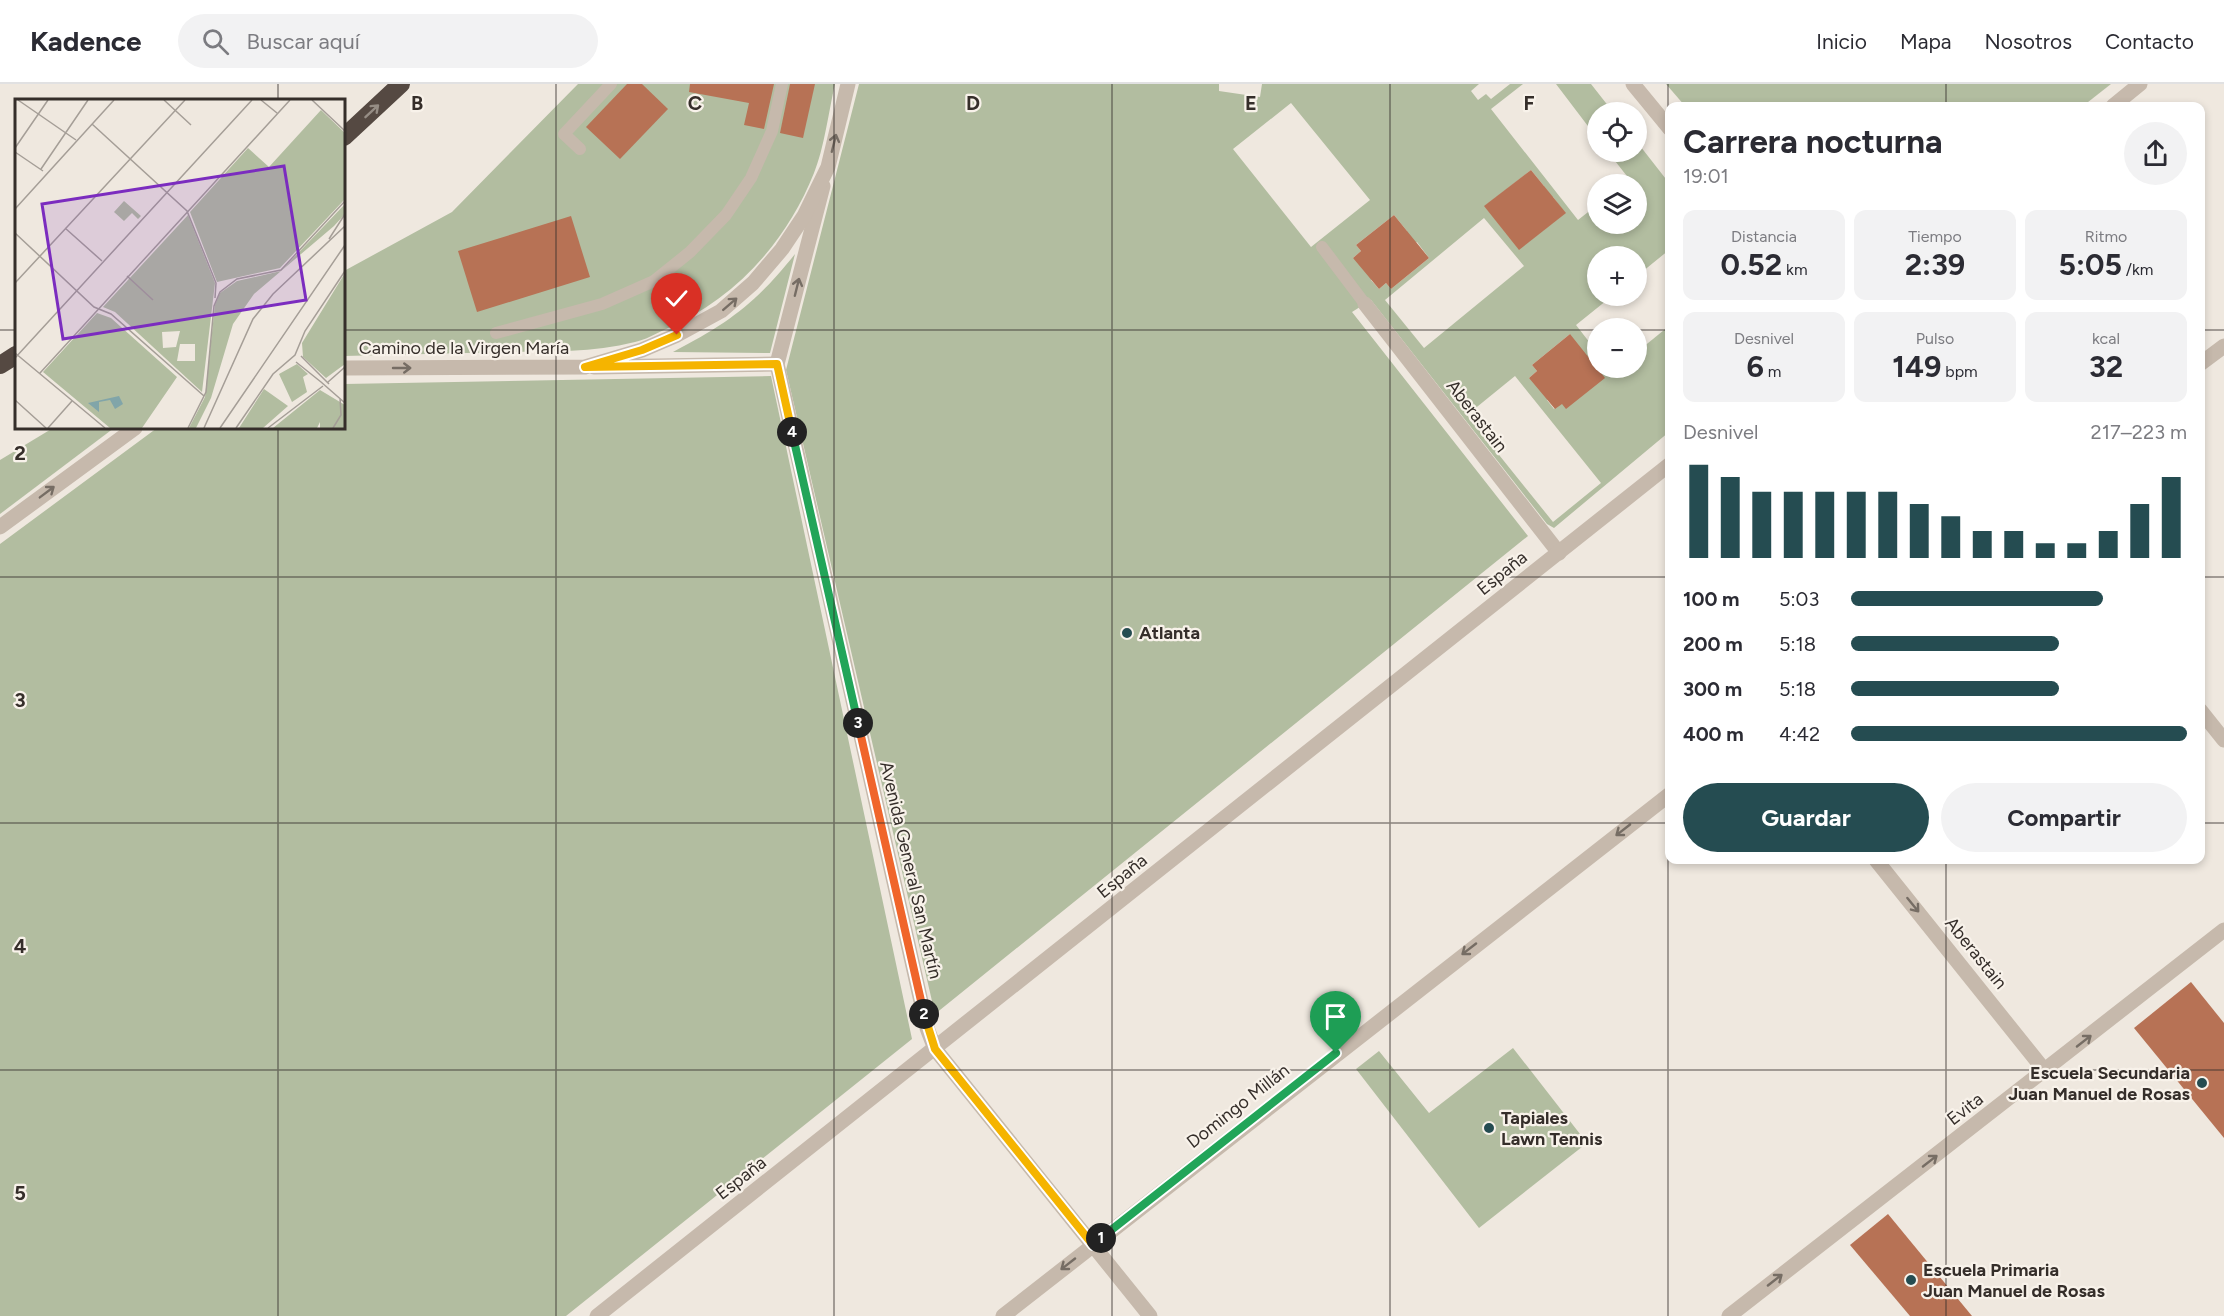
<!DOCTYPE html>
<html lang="es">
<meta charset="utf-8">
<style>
:root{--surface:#fff;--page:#f2f2f3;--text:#2b2b33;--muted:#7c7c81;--line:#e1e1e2;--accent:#254c51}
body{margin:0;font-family:Figtree,sans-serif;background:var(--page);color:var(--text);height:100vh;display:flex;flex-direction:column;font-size:22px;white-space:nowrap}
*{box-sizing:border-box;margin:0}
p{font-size:20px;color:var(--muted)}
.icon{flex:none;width:33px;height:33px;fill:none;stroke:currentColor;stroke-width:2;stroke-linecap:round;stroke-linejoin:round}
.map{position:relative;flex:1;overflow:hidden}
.details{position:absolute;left:1665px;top:18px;width:540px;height:762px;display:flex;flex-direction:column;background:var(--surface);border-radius:12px;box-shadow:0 3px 9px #0003}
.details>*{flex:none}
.buttons{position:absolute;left:1587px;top:18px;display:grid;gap:12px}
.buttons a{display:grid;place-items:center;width:60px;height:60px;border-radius:50%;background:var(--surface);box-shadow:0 3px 9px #0003;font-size:30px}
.pin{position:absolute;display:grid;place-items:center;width:51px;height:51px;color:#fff;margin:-62px -26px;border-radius:50% 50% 50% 0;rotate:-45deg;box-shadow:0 0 6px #0007}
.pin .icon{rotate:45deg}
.km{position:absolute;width:30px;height:30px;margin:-15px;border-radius:50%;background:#222;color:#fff;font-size:16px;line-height:30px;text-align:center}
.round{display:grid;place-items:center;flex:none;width:63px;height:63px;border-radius:32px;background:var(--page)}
.summary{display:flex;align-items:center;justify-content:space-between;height:102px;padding:0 18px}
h1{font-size:33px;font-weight:700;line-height:45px}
.stats{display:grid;grid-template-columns:repeat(3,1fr);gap:9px;height:102px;padding:6px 18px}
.stats div{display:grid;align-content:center;border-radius:12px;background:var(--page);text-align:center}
.stats b{font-size:30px;font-weight:700}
.stats small{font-size:16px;font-weight:400}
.stats p{font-size:16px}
.chart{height:168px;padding:12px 18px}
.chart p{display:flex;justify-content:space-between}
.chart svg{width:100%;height:108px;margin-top:6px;stroke:var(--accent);stroke-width:6}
.action{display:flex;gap:12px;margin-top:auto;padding:12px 18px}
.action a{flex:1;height:69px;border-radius:36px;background:var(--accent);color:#fff;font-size:24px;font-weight:700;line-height:69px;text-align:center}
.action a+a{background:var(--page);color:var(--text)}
ul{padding:0 18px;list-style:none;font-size:20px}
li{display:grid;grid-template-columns:96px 72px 1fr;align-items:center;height:45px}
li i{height:15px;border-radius:8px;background:var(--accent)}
header{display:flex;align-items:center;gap:36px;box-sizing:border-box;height:84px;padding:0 30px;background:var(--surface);border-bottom:2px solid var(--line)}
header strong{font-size:28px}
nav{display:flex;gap:33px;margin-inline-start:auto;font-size:21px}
.search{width:420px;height:54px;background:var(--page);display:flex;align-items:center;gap:15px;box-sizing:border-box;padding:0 21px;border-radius:33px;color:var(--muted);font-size:22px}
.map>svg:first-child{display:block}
.green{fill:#b2bda0;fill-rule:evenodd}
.building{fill:#b77255}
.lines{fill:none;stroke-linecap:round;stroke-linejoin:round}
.service{stroke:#c6b9ac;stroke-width:12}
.minor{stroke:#c6b9ac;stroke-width:15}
.tertiary{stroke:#c6b9ac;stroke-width:15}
.motorway{stroke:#554942;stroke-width:18}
.oneway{stroke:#968d85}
.oneway2{stroke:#766d64}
.split-1-casing{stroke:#fff;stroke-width:12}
.split-2-casing{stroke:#fff;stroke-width:12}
.split-3-casing{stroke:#fff;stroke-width:12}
.split-4-casing{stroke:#fff;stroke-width:12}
.split-5-casing{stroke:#fff;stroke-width:12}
.split-1{stroke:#22a559;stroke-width:8}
.split-2{stroke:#f5b400;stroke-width:8}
.split-3{stroke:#f0652b;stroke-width:8}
.split-4{stroke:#22a559;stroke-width:8}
.split-5{stroke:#f5b400;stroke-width:8}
.grid{fill:none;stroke:#352e2a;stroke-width:1.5;stroke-opacity:0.55}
.poi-dot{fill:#254c51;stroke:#f8f2ea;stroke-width:2}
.labels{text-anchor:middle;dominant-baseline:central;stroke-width:4.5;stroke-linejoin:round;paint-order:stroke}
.street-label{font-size:18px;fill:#352e2a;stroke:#f8f2ea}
.poi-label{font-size:18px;font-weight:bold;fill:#352e2a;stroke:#f8f2ea;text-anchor:start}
.inset-road{fill:none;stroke:#a59e97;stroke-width:1.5}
.view{fill:#7b2cbf;fill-opacity:0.15;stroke:#7b2cbf;stroke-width:3}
.inset-edge{fill:none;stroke:#352e2a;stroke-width:3}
.grid-label{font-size:20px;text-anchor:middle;font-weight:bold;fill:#352e2a;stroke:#f8f2ea;stroke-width:4.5;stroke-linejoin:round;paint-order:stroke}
</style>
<header>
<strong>Kadence</strong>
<div class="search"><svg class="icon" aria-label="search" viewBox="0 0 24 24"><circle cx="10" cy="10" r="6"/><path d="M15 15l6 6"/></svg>Buscar aquí</div>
<nav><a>Inicio</a><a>Mapa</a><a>Nosotros</a><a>Contacto</a></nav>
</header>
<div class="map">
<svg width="2224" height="1232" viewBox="0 0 2224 1232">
<rect width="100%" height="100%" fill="#efe8df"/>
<g class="green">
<path d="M 578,0 L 835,0 C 829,26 824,65 814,89 C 786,159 734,216 664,246 C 655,250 645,256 635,258 C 593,269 550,267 508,268 C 453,269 398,271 344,272 L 344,187 L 452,128 Z"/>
<path d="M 859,0 L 1219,0 L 1219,7 L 1260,13 L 1262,0 L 1479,0 L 1471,7 L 1478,16 L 1486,10 L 1491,15 L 1510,0 L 1523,0 L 1491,25 L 1578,136 L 1597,121 L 1598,140 L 1636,140 L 1636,100 L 1624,100 L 1630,96 L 1608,68 L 1636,68 L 1637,58 L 1669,99 L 1669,166 L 1637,192 L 1636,172 L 1598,172 L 1598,212 L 1612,212 L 1576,241 L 1597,268 L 1598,284 L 1610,284 L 1613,287 L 1617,284 L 1636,284 L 1637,268 L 1669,242 L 1669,348 L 1554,444 L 1547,440 L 1371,216 L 1352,228 L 1528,452 L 935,930 L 786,286 ZM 1291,19 L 1370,116 L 1311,163 L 1233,65 ZM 1531,86 L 1544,102 L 1545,119 L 1553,113 L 1565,129 L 1485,122 ZM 1394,131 L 1407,147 L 1399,153 L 1408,164 L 1417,158 L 1429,174 L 1391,205 L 1386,199 L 1379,205 L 1371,196 L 1381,188 L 1353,174 L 1361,167 L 1356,161 ZM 1484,134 L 1524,182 L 1424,264 L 1385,216 ZM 1570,250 L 1562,319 L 1554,325 L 1547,316 L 1556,308 L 1529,294 L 1537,287 L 1532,281 ZM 1515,292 L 1601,399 L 1553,438 L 1467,331 Z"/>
<path d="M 1556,0 L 1591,0 L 1613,28 L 1598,28 L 1597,54 Z"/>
<path d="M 1666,0 L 2111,0 L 2083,22 L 1685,22 Z"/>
<path d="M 795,170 L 770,269 L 673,268 C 729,239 756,219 795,170 Z"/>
<path d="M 771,292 L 912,955 L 566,1232 L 0,1232 L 0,460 L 157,344 L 344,344 L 344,300 Z"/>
<path d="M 53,344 L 114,344 L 0,430 L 0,376 Z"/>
<path d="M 1513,964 L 1587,1059 L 1479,1144 L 1356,985 L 1379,967 L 1429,1029 Z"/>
</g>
<g class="building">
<path d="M 627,0 L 642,0 L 668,25 L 620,75 L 586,43 Z"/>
<path d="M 690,0 L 774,0 L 764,45 L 744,41 L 749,19 L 689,8 Z"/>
<path d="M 790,0 L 815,0 L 803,54 L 780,49 Z"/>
<path d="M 1531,86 L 1566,129 L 1519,166 L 1484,122 Z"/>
<path d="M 1394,131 L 1429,174 L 1391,205 L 1386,199 L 1379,205 L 1353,174 L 1361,167 L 1356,161 Z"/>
<path d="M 571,132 L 590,193 L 477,228 L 458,167 Z"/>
<path d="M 1570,250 L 1605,294 L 1566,325 L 1562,320 L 1555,325 L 1529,294 L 1537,287 L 1532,281 Z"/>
<path d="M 2191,898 L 2224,939 L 2224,1054 L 2134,944 Z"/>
<path d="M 1888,1130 L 1972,1232 L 1910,1232 L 1850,1161 Z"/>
</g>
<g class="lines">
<g class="service">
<path d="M 580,65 L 564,50 L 611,0"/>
<path d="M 1322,163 L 1365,220"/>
<path d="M 496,249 L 602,220 L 654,197 L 690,168 L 726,131 L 751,94 L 772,47 L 782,0"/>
</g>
<g class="minor">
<path d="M 1633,0 L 1670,45"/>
<path d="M 2113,22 L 2140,0"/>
<path d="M 823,102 L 777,280 L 927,944 L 935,965 L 1150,1232"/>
<path d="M 1365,220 L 1559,469"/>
<path d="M 2200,280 L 2224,262"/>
<path d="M 594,283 L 777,280"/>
<path d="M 2200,626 L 2224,656"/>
<path d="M 1876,776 L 2045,987"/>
<path d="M 597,1232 L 1670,380"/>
<path d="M 1003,1232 L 1670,710"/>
<path d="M 1729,1232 L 2224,846"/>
</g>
<g class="tertiary">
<path d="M 344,284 L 585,283 L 642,266 L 677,251 L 721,227 L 753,199 L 782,165 L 804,132 L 828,83 L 848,0"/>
<path d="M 0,443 L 135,344"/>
</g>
<g class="motorway">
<path d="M 344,53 L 401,0"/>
<path d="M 0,281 L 16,271"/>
</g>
</g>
<defs><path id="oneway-shaft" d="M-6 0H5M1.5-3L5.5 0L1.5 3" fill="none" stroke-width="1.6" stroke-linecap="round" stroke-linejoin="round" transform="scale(1.5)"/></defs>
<use class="oneway" href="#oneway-shaft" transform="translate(372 27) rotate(-43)"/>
<g class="oneway2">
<use href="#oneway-shaft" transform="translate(834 59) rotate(-76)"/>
<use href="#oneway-shaft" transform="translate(797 203) rotate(-76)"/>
<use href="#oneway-shaft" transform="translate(730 220) rotate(-41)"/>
<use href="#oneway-shaft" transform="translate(402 284)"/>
<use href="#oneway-shaft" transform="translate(47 408) rotate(-37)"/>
<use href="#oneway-shaft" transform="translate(1623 746) rotate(142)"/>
<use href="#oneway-shaft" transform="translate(1913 821) rotate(51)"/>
<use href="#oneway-shaft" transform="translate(1469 865) rotate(142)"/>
<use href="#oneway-shaft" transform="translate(2084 957) rotate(-38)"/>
<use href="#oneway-shaft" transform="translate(1930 1077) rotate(-38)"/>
<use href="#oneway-shaft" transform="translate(1068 1180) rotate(142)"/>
<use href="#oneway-shaft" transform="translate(1775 1196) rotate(-38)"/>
</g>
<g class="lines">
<g class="split-1-casing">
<path id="split-1" d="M 1101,1154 L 1336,969"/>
</g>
<g class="split-2-casing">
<path id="split-2" d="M 924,930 L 935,965 L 1093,1161 L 1101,1154"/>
</g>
<g class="split-3-casing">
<path id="split-3" d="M 858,639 L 924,930"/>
</g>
<g class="split-4-casing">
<path id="split-4" d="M 792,348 L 858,639"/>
</g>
<g class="split-5-casing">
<path id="split-5" d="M 677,251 L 642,266 L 585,283 L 777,280 L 792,348"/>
</g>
<use href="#split-1" class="split-1"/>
<use href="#split-2" class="split-2"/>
<use href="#split-3" class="split-3"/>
<use href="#split-4" class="split-4"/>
<use href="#split-5" class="split-5"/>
</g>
<path class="grid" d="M 278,0 L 278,16M 556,0 L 556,1232M 834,0 L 834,1232M 1112,0 L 1112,1232M 1390,0 L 1390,1232M 1668,0 L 1668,1232M 1946,0 L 1946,22M 0,246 L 16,246M 344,246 L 1598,246M 1636,246 L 1670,246M 2200,246 L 2224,246M 278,344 L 278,1232M 0,493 L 1670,493M 2200,493 L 2224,493M 0,739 L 1670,739M 2200,739 L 2224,739M 1946,776 L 1946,1232M 0,986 L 2224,986"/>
<g class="poi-dot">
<circle cx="1127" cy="549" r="6"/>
<circle cx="2202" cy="999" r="6"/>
<circle cx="1489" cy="1044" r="6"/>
<circle cx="1911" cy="1196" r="6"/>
</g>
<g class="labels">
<g class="street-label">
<text x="464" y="264">Camino de la Virgen María</text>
<text transform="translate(1477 332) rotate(52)">Aberastain</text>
<text transform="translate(1502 489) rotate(-39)">España</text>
<text transform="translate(911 786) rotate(77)">Avenida General San Martín</text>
<text transform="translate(1122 792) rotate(-39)">España</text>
<text transform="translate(1976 869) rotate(51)">Aberastain</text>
<text transform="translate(1238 1022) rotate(-38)">Domingo Millán</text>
<text transform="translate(1965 1025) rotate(-38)">Evita</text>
<text transform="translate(741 1094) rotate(-38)">España</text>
</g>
<g class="poi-label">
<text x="1139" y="549">Atlanta</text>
<text x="2190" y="989" text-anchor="end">Escuela Secundaria<tspan x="2190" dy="21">Juan Manuel de Rosas</tspan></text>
<text x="1501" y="1034">Tapiales<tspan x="1501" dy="21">Lawn Tennis</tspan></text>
<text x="1923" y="1186">Escuela Primaria<tspan x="1923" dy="21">Juan Manuel de Rosas</tspan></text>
</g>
</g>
<g transform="translate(15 15)">
<rect width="330" height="330" fill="#efe8df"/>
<path d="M 306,11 L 330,34 L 330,100 L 265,169 L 202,183 L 175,113 L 233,49 L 254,68 ZM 109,102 L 126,117 L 123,120 L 117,114 L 109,122 L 99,113 ZM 330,105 L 330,115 L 319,127 L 239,195 L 218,225 L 196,299 L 181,329 L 174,329 L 190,298 L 200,206 L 205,194 L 222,182 L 266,172 ZM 173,116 L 200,184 L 187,293 L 100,213 L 88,208 ZM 165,232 L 161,248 L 148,249 L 147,233 ZM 165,245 L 180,245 L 180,262 L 162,262 ZM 330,174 L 330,265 L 311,279 L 288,258 L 287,244 ZM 82,214 L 96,219 L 162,278 L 127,329 L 95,329 L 28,273 ZM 282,265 L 293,275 L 288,278 L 292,293 L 277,303 L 264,275 ZM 249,290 L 273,307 L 248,329 L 224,329 ZM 305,291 L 330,306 L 330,329 L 305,329 L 305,323 L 302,329 L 258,329 Z" fill="#b2bda0" fill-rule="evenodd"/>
<path d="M 104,297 L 108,305 L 100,310 L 95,301 L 84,303 L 84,313 L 73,304 Z" fill="#81a5a9"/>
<path class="inset-road" d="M 3,1 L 61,41M 149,1 L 176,26M 246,1 L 262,14M 297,1 L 330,32M 77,25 L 172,112 L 201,184 L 200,199M 0,49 L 33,1M 0,53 L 28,72M 26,70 L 73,1M 0,110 L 99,1M 50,129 L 87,162M 0,134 L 79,208 L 96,215 L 189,297M 314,140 L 330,115M 112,177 L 138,201M 0,184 L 170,1M 0,254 L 90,329M 286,257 L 314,285M 0,259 L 237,1M 281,263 L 306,283M 25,274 L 275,1M 306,283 L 330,304M 313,283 L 330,268M 0,301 L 31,329M 33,329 L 57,302M 173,329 L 191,293 L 199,207 L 205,193 L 222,180 L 266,171 L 330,102M 189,329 L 238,220 L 258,195 L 330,127M 205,329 L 330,146M 221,329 L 258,275 L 280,256 L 290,232 L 330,172M 253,329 L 308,287M 318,329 L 326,316 L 325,299"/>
<path class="view" d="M 269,67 L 291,201 L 48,240 L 27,105 Z"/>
<rect width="330" height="330" class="inset-edge"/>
</g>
<g class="grid-label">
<text x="417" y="26">B</text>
<text x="695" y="26">C</text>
<text x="973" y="26">D</text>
<text x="1251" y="26">E</text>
<text x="1529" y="26">F</text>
<text x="20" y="376">2</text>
<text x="20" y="623">3</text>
<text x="20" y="869">4</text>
<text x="20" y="1116">5</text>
</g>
</svg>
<div class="buttons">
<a><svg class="icon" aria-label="locate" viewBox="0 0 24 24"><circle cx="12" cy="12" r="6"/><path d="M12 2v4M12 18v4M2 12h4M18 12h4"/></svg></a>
<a><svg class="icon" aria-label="layers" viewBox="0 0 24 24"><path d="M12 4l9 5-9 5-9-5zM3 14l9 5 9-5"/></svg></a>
<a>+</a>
<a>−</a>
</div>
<div class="pin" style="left:1336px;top:969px;background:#1e9e55"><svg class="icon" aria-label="arrive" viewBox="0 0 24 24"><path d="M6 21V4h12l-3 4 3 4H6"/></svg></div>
<div class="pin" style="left:677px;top:251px;background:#d93025"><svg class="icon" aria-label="check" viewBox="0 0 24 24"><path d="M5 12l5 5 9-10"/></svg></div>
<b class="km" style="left:1101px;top:1154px">1</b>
<b class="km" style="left:924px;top:930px">2</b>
<b class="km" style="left:858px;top:639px">3</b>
<b class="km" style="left:792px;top:348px">4</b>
<section class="details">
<div class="summary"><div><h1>Carrera nocturna</h1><p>19:01</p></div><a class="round"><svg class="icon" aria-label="share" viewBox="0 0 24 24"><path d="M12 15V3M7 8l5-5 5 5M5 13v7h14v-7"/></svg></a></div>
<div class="stats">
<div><p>Distancia</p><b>0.52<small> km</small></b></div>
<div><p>Tiempo</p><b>2:39</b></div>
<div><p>Ritmo</p><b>5:05<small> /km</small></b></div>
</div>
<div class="stats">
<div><p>Desnivel</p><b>6<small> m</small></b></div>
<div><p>Pulso</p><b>149<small> bpm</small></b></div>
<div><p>kcal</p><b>32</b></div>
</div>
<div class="chart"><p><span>Desnivel</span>217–223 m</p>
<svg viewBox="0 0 160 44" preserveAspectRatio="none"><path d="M5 44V6M15 44V11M25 44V17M35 44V17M45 44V17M55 44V17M65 44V17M75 44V22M85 44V27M95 44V33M105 44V33M115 44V38M125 44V38M135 44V33M145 44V22M155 44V11"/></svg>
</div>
<ul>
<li><b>100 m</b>5:03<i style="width:75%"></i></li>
<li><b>200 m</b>5:18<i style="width:62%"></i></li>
<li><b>300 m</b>5:18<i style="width:62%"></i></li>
<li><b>400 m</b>4:42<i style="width:100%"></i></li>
</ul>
<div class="action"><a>Guardar</a><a>Compartir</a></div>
</section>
</div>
